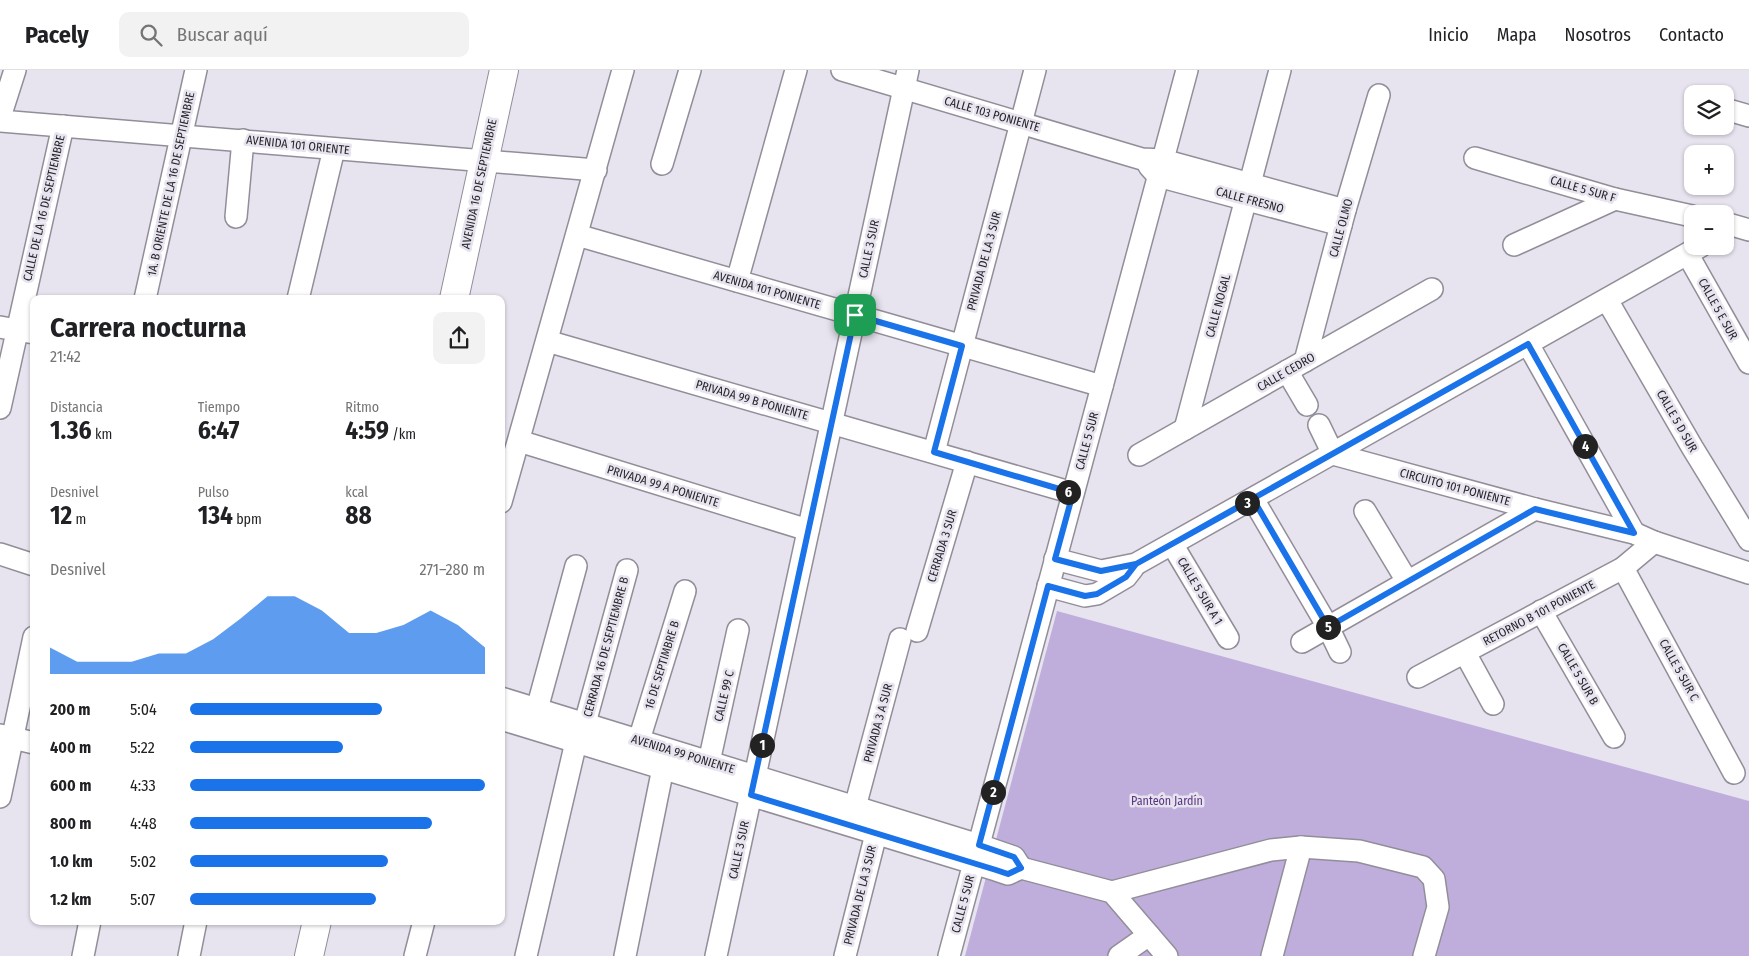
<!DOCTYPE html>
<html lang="es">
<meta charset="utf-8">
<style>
:root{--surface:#fff;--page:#f2f2f2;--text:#202124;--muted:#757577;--line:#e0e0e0;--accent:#1a73e8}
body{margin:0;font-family:"Fira Sans Condensed",sans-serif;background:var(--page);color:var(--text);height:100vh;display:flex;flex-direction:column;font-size:19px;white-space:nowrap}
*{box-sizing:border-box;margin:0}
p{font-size:16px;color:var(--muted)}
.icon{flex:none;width:28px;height:28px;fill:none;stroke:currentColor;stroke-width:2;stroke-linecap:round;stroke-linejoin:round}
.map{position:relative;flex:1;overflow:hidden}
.details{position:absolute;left:30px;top:225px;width:475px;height:630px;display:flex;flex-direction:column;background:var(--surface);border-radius:10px;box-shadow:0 1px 4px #0004}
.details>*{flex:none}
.buttons{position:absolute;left:1684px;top:15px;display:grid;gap:10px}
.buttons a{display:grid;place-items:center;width:50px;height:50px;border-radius:10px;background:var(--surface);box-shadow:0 1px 4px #0004;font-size:25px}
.pin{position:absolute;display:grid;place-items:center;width:42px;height:42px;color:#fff;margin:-21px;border-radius:10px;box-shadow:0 2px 8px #0006}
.km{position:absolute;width:25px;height:25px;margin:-12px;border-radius:50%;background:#222;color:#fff;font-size:14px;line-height:25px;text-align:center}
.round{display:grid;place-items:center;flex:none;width:52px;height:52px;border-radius:10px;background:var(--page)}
.summary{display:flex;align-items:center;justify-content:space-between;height:85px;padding:0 20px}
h1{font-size:28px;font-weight:700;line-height:38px}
.figures{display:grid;grid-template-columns:repeat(3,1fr);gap:8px;height:85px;padding:5px 20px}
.figures div{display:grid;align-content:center}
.figures b{font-size:25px;font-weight:700}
.figures small{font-size:14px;font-weight:400}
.figures p{font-size:14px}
.chart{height:140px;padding:10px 20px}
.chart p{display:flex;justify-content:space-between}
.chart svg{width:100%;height:90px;margin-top:5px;fill:var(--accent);opacity:.7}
ul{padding:0 20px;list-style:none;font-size:16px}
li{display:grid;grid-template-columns:80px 60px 1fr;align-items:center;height:38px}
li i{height:12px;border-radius:6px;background:var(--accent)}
header{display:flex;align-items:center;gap:30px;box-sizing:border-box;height:70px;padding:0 25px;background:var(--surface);border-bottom:1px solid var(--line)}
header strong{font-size:24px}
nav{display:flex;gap:28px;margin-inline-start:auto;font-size:18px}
.search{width:350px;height:45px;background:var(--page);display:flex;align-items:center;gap:12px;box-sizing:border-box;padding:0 18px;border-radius:10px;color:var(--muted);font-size:19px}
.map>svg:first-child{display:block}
.green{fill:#bfaedc}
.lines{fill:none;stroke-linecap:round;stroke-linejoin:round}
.minor-casing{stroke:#928e99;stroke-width:24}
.major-casing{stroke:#928e99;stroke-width:30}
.minor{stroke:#fff;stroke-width:21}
.major{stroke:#fff;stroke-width:28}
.route-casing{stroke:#fff;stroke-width:10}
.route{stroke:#1a73e8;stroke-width:6}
.labels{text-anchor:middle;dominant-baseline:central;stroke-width:5;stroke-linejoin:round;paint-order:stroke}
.street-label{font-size:12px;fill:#27262a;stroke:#e7e3ef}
.park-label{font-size:12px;fill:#583583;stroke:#e7e3ef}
</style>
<header>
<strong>Pacely</strong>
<div class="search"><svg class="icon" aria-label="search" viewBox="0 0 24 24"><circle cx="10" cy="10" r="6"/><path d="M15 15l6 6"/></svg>Buscar aquí</div>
<nav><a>Inicio</a><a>Mapa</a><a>Nosotros</a><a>Contacto</a></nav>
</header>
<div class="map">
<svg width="1749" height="886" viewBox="0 0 1749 886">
<rect width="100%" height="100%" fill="#e7e3ef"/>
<path class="green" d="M 1057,541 L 1749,731 L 1749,886 L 965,886 Z"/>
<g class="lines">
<g class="minor-casing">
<g id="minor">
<path d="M 842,0 L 1142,89 L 1163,90 L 1345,140"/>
<path d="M 1725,39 L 1749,46"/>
<path d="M 0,47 L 15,0"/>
<path d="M 0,51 L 596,100"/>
<path d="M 1475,88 L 1615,129 L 1692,146"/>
<path d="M 662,94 L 690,0"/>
<path d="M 1149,96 L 1158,106 L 1341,155"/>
<path d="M 236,147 L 243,70"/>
<path d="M 1725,153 L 1749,160"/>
<path d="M 577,165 L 1102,316"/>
<path d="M 1514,175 L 1615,129"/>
<path d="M 1688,185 L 1749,293"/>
<path d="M 737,211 L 796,0"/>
<path d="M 145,229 L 196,0"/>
<path d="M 298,229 L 334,79"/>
<path d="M 1607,230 L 1692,377 L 1749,470"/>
<path d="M 0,257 L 34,263"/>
<path d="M 547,271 L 1073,423"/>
<path d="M 1528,274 L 1634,463"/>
<path d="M 1305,291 L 1345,140 L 1379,25"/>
<path d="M 1287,301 L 1307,335"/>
<path d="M 0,338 L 63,56"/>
<path d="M 1319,355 L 1333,384 L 1535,439 L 1634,463 L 1654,472 L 1749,503"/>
<path d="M 1185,359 L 1280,0"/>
<path d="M 519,371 L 808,460"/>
<path d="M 934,382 L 1035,0"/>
<path d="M 1139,385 L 1432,219"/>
<path d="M 1253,429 L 1328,557 L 1340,582"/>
<path d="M 501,432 L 623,0"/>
<path d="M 1365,441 L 1407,511"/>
<path d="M 1172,474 L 1228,568"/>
<path d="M 0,484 L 34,495"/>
<path d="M 1055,489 L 1101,501 L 1136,494 L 1701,176"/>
<path d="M 1623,498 L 1734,703"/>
<path d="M 1048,516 L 1085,526 L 1097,524 L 1126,507 L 1133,498"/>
<path d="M 1541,541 L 1614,667"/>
<path d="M 917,561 L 967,392"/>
<path d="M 1302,572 L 1535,439"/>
<path d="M 1465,583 L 1493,634"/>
<path d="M 1418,607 L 1623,498 L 1654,472"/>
<path d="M 501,628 L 979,775 L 1014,787 L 1021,798"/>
<path d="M 537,639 L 576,496"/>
<path d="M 501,649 L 996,800 L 1008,804 L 1021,798 L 1112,822 L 1167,886"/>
<path d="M 585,653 L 627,500"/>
<path d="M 0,665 L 34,673"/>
<path d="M 639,670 L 685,521"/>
<path d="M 709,692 L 738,560"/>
<path d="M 0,727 L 34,567"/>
<path d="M 855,737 L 900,569"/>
<path d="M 1112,822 L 1271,780 L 1301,777 L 1359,781 L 1423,797 L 1434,809 L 1438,837 L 1424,886"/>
<path d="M 83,886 L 90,851"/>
<path d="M 189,886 L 196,851"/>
<path d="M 415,886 L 424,851"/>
<path d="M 526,886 L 576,672"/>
<path d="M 625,886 L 663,698"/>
<path d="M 716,886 L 908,0"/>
<path d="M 845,886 L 876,764"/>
<path d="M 949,886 L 1187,0"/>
<path d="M 1119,886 L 1149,865"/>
<path d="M 1272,886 L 1301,777"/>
</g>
</g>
<g class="major-casing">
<g id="major">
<path d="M 454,229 L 504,0"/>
<path d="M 309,886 L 317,851"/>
</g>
</g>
<use href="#minor" class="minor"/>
<use href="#major" class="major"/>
</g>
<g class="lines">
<g class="route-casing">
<path id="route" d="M 855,245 L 751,725 L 996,800 L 1008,804 L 1021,798 L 1014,787 L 979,775 L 1048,516 L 1085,526 L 1097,524 L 1126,507 L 1136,494 L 1172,474 L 1528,274 L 1634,463 L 1535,439 L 1328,557 L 1253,429 L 1136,494 L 1101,501 L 1055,489 L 1073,423 L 934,382 L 962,276 L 855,245"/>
</g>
<use href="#route" class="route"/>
</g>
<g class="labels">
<g class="street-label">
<text transform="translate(992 44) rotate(16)">CALLE 103 PONIENTE</text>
<text transform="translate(298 75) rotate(6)">AVENIDA 101 ORIENTE</text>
<text transform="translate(171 114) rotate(-78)">1A. B ORIENTE DE LA 16 DE SEPTIEMBRE</text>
<text transform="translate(479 114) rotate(-78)">AVENIDA 16 DE SEPTIEMBRE</text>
<text transform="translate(1583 119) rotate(16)">CALLE 5 SUR F</text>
<text transform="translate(1250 130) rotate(15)">CALLE FRESNO</text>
<text transform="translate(44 138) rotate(-77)">CALLE DE LA 16 DE SEPTIEMBRE</text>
<text transform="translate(1341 158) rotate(-75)">CALLE OLMO</text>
<text transform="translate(869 179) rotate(-78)">CALLE 3 SUR</text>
<text transform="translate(984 191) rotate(-75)">PRIVADA DE LA 3 SUR</text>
<text transform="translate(767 220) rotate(16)">AVENIDA 101 PONIENTE</text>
<text transform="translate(1218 236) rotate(-75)">CALLE NOGAL</text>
<text transform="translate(1718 239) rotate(61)">CALLE 5 E SUR</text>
<text transform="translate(1286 302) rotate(-30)">CALLE CEDRO</text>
<text transform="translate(752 330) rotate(16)">PRIVADA 99 B PONIENTE</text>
<text transform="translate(1677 351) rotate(60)">CALLE 5 D SUR</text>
<text transform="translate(1087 371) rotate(-75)">CALLE 5 SUR</text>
<text transform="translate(663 416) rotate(17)">PRIVADA 99 A PONIENTE</text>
<text transform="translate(1455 417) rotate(15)">CIRCUITO 101 PONIENTE</text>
<text transform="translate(942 476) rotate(-73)">CERRADA 3 SUR</text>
<text transform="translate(1200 521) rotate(59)">CALLE 5 SUR A 1</text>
<text transform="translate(1539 543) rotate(-28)">RETORNO B 101 PONIENTE</text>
<text transform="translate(606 577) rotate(-75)">CERRADA 16 DE SEPTIEMBRE B</text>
<text transform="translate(662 595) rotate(-73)">16 DE SEPTIMBRE B</text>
<text transform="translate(1679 600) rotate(61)">CALLE 5 SUR C</text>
<text transform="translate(1578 604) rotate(60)">CALLE 5 SUR B</text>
<text transform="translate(724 626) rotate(-77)">CALLE 99 C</text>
<text transform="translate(878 653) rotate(-75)">PRIVADA 3 A SUR</text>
<text transform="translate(683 684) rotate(17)">AVENIDA 99 PONIENTE</text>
<text transform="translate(739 780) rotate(-78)">CALLE 3 SUR</text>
<text transform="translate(860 825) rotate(-76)">PRIVADA DE LA 3 SUR</text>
<text transform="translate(963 834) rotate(-75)">CALLE 5 SUR</text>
</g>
<g class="park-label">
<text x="1167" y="731">Panteón Jardín</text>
</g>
</g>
</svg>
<div class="buttons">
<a><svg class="icon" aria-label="layers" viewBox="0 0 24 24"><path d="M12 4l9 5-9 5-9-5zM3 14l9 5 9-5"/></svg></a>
<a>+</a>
<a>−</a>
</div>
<div class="pin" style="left:855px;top:245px;background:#1e9e55"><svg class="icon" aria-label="arrive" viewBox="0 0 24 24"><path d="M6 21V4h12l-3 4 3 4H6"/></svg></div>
<b class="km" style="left:762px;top:675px">1</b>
<b class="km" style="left:993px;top:722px">2</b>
<b class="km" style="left:1247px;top:433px">3</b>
<b class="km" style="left:1585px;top:376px">4</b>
<b class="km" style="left:1328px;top:557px">5</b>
<b class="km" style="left:1068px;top:422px">6</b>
<section class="details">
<div class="summary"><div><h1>Carrera nocturna</h1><p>21:42</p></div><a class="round"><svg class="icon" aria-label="share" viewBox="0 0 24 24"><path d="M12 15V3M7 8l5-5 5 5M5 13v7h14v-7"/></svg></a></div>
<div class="figures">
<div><p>Distancia</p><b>1.36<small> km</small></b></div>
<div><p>Tiempo</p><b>6:47</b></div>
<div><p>Ritmo</p><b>4:59<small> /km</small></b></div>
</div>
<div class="figures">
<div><p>Desnivel</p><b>12<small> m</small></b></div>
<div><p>Pulso</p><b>134<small> bpm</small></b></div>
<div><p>kcal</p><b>88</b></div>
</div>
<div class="chart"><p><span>Desnivel</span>271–280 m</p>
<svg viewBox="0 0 160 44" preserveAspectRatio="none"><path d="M0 44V31L10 38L20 38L30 38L40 34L50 34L60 27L70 17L80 6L90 6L100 13L110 24L120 24L130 20L140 13L150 20L160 31V44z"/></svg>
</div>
<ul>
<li><b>200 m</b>5:04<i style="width:65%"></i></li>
<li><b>400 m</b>5:22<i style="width:52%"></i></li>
<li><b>600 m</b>4:33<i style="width:100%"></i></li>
<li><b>800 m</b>4:48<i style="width:82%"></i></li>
<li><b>1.0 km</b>5:02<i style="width:67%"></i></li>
<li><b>1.2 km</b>5:07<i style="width:63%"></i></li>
</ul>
</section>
</div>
